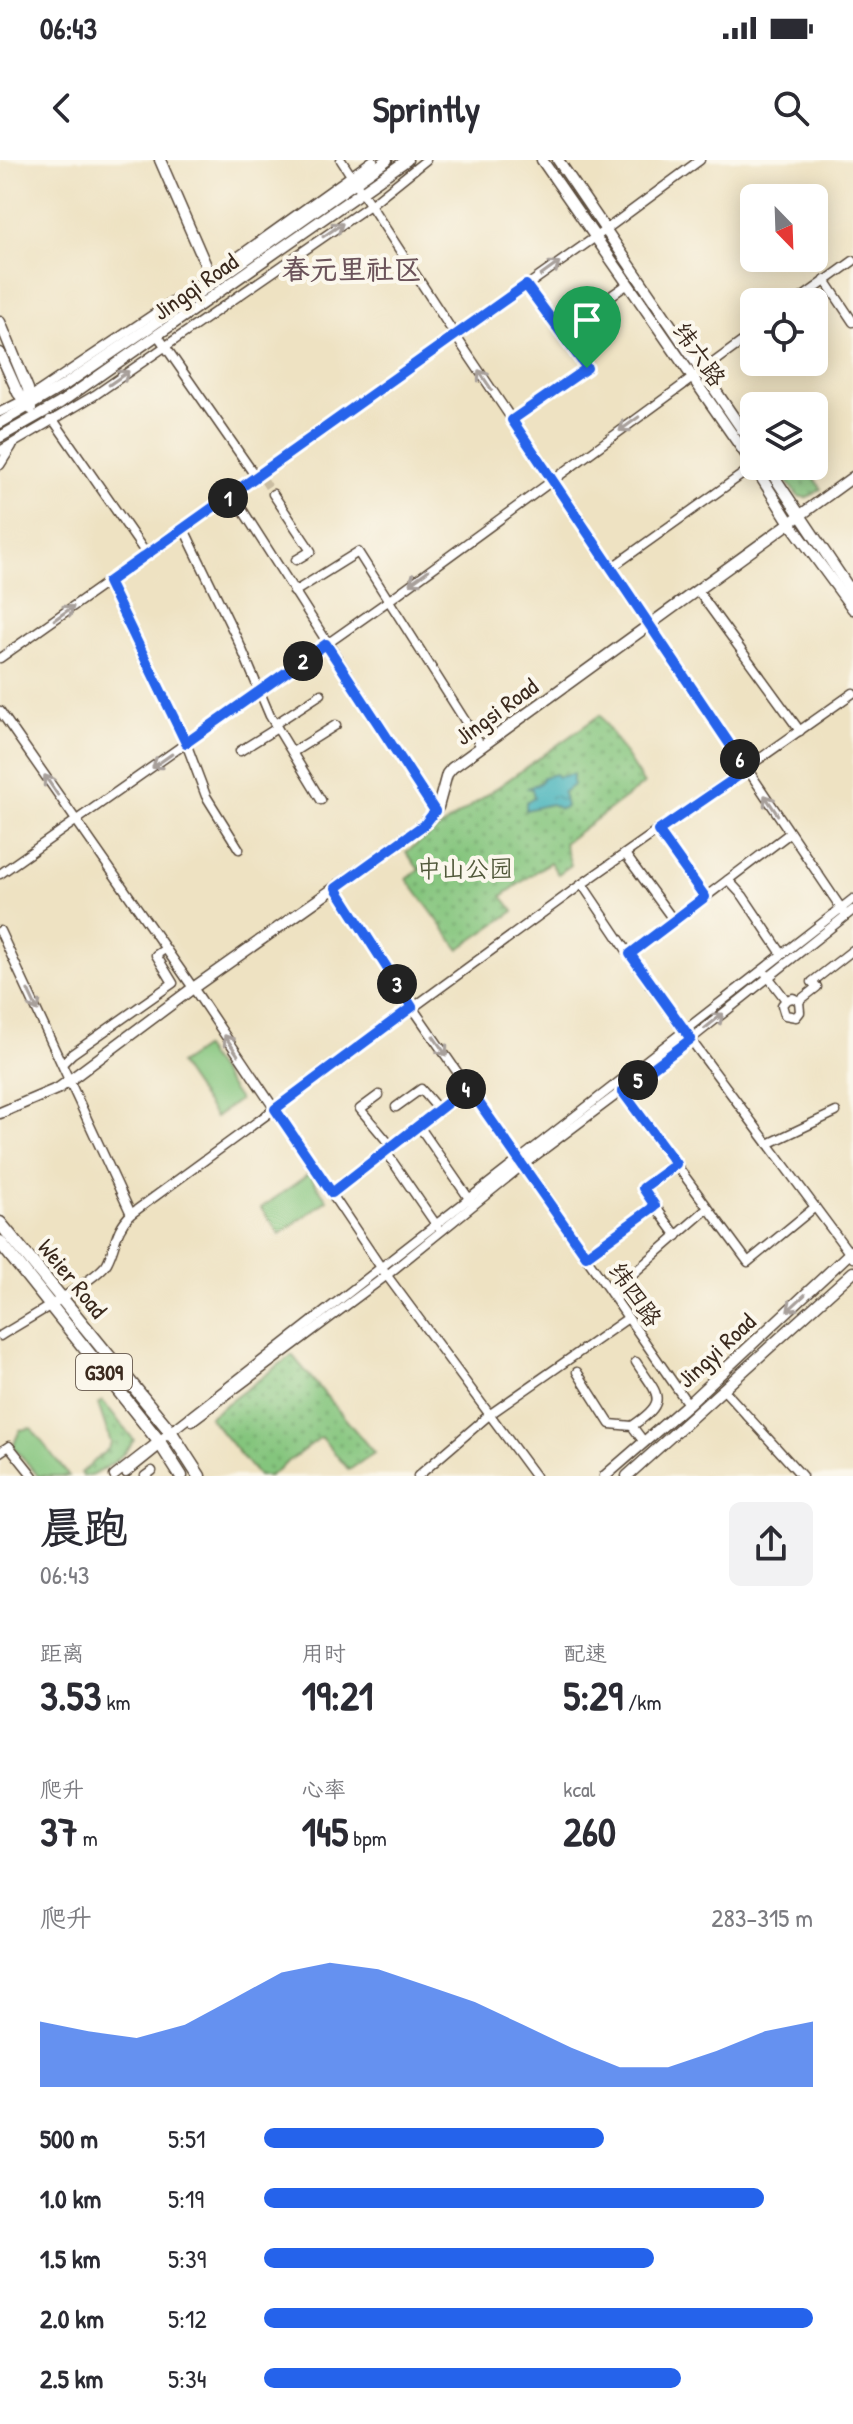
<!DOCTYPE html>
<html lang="zh">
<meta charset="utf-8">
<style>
:root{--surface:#fff;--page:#f2f2f3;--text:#2b2b33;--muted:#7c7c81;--accent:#2563eb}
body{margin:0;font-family:"Patrick Hand","LXGW WenKai TC",sans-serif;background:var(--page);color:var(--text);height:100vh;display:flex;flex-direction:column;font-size:30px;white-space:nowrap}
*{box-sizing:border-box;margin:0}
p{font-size:26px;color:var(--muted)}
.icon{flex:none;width:44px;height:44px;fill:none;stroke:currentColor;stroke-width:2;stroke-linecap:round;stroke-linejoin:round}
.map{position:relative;height:1316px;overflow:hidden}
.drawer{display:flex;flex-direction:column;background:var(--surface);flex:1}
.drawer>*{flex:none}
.needle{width:52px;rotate:157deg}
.buttons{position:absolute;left:740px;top:24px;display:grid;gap:16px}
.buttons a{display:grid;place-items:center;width:88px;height:88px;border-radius:12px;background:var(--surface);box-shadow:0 4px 20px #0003;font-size:40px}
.pin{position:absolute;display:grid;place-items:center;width:68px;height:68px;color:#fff;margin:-82px -34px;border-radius:50% 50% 50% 0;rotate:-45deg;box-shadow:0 0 8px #0007}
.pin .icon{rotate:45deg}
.km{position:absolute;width:40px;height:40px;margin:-20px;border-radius:50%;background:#222;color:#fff;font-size:22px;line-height:40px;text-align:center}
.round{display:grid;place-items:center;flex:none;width:84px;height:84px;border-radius:12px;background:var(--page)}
.head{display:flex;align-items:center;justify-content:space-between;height:136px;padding:0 40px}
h1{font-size:44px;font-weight:700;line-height:60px}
.figures{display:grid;grid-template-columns:repeat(3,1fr);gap:12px;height:136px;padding:8px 40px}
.figures div{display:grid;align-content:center}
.figures b{font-size:40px;font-weight:700}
.figures small{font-size:22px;font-weight:400}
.figures p{font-size:22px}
.chart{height:224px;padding:16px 40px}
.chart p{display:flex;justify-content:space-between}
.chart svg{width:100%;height:144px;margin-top:8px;fill:var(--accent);opacity:.7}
ul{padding:0 40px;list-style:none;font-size:26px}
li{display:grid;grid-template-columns:128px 96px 1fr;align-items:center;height:60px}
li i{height:20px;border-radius:10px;background:var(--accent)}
.status{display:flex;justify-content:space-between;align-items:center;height:56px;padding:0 40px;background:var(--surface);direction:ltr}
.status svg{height:22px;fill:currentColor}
header{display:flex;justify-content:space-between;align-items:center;height:104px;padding:0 40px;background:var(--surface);font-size:36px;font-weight:700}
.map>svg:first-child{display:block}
.park{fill:url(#park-dots);stroke:#60784e;stroke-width:2}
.garden{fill:#84c57d;stroke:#60784e;stroke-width:2}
.water{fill:url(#water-ripples);stroke:#3e6e6c;stroke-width:2}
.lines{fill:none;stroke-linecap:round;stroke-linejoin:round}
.minor-tunnel{stroke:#cabda1;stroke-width:8;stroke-dasharray:8 4;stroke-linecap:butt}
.minor-casing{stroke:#564637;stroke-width:11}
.major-casing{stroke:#564637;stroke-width:13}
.highway-casing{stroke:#564637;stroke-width:15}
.minor{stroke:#fff;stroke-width:8}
.major{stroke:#fff;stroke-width:10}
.highway{stroke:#fff;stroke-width:12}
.oneway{stroke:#a79f9a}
.route-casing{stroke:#fff;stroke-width:16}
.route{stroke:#2563eb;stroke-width:10}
.labels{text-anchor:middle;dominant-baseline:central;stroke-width:8;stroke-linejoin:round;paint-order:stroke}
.shield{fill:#fbf7ec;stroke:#75685c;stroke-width:2}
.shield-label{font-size:22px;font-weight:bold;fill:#3b2a1e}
.street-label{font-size:24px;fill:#3b2a1e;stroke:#fbf7ec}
.park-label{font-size:24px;fill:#51583a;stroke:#fbf7ec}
.quarter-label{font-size:28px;font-weight:bold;fill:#6c545b;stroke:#fbf7ec}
</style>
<div class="status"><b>06:43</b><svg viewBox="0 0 49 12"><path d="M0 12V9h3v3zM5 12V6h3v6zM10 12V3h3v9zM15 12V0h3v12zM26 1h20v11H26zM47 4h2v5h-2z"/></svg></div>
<header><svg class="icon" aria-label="back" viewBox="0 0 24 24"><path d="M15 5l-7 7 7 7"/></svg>Sprintly<svg class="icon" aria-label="search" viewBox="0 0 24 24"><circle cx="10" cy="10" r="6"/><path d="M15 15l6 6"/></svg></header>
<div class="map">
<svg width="853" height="1316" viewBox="0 0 853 1316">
<defs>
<pattern id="park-dots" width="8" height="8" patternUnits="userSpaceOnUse" patternTransform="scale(2)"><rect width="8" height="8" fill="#84c57d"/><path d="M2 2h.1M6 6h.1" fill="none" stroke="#6da066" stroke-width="1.8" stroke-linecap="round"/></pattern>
<pattern id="water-ripples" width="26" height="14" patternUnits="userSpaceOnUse" patternTransform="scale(2)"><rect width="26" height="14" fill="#41b1b9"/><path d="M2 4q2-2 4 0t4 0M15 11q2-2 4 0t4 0" fill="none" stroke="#389096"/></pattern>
</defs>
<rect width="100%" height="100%" fill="#fbf7ec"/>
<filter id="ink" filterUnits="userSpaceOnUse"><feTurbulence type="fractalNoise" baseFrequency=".0125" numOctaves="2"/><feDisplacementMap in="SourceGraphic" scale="16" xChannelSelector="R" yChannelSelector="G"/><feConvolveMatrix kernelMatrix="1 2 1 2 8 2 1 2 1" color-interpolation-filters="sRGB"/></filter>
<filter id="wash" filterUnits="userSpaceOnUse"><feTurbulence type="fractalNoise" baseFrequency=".006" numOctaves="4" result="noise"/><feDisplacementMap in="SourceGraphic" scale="32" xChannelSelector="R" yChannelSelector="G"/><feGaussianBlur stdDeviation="1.8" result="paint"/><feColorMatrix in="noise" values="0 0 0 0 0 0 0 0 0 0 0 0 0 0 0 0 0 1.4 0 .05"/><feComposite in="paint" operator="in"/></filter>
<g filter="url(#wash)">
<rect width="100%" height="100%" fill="#eee2c2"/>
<g class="park">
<path d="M 799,306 L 807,306 L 821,329 L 807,338 L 798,336 L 783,317 Z"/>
<path d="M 600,555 L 644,624 L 564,683 L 571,705 L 558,714 L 550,702 L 502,736 L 514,751 L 459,789 L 407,719 L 419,710 L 406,692 Z"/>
<path d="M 292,1195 L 374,1293 L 349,1310 L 321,1277 L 269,1316 L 258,1316 L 209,1257 Z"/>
<path d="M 102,1241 L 134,1280 C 125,1295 101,1316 83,1316 L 81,1313 L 108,1289 L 111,1283 L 98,1244 Z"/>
</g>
<g class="garden">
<path d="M 203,888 L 239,940 L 215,957 L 179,904 Z"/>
<path d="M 309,1014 L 327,1040 L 280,1074 L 261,1048 Z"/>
<path d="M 31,1268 L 69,1316 L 38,1316 L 13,1286 L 20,1270 Z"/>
</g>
<path class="water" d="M 555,614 L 558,617 L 573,614 L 573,625 L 563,633 L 566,647 L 560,649 L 551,644 L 526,650 L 526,642 L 534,637 L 532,629 L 528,628 L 541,622 L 543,617 Z"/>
</g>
<g filter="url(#ink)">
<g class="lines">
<path class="minor-tunnel" d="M 264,320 L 273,334"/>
<g class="minor-casing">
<g id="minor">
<path d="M 341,0 L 455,175 L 843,751"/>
<path d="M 825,120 L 853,162"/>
<path d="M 796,142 L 853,101"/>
<path d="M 560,171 L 628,124"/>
<path d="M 158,176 L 256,317"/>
<path d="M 0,252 L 30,237 L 215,113 L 373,0"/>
<path d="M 50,260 L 54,261 L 147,395"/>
<path d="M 512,260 L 587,208 L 526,125"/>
<path d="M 0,291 L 95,235 L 370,45 L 426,0"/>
<path d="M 0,305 L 12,286"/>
<path d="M 273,334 L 311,391 L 296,400"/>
<path d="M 233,335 L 435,651"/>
<path d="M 184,369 L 240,485 L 270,556 L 321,640"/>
<path d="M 611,408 L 754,306"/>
<path d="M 108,422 L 186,583 L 206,636 L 239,689"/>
<path d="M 698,431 L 800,571"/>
<path d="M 294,432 L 358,392 L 481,586"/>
<path d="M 0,498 L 604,71 L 700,0"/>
<path d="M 0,551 L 198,835 L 382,1109 L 535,1316"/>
<path d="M 275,564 L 321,534"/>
<path d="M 240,591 L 277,568"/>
<path d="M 293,592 L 336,565"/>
<path d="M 658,671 L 705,737"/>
<path d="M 625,694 L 674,761"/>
<path d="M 0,714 L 388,441 L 754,173"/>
<path d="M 728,720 L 743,736 L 782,794"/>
<path d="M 582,724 L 650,825 L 853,1098"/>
<path d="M 336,728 L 412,847 L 688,1244"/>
<path d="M 0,771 L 131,1054"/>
<path d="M 630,794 L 790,673"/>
<path d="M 766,814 L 786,840 L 782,845 L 785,855 L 796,857 L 800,852 L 799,841 L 793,838 L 786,840"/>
<path d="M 799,841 L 817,827 L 812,822 L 853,790"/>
<path d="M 62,904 L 72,894 L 173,823 L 156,795 L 165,789"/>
<path d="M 622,931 L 748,1102 L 815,1047"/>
<path d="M 379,935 L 360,949 L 392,987"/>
<path d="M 396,947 L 421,929 L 439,950"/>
<path d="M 419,966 L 470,1040"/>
<path d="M 768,984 L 836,952"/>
<path d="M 386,992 L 437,1066"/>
<path d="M 332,1033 L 468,927"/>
<path d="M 655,1046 L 677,1076"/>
<path d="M 586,1096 L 655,1046 L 643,1028 L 676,1004"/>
<path d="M 611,1133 L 708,1048"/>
<path d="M 0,1176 C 21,1163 97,1120 107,1103 C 117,1084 114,1071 131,1054 L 582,724 L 853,533"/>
<path d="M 577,1212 L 610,1264 L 632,1266 L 644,1282"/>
<path d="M 723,1229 L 802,1316"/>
<path d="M 192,1261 L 387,1115 L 523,1005 L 691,879 L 853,750"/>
<path d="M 632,1266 C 671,1240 657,1235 636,1202"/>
<path d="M 0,1292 L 9,1286 L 33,1316"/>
<path d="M 126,1313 L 162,1284"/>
<path d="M 114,1316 L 853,739"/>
<path d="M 145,1316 L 152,1311"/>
<path d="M 418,1316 L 489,1255 L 628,1158"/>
</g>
</g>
<g class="major-casing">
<g id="major">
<path d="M 160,0 L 207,108 L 207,127"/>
<path d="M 542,0 L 754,306 L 790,363 L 853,449"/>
<path d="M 558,0 L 754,287"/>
<path d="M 0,162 L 28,229 L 30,247"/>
<path d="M 0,193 L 18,233 L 31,249"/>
<path d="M 0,263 L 63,226 L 150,167 L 387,0"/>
<path d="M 0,277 L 60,243 L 407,0"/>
<path d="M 767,306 L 853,434"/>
<path d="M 0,953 L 59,928 L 70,920 L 193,828 L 425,664 L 438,647 L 447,614 L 452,608 L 853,317"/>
<path d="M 605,1316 L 688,1244 L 853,1090"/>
<path d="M 627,1316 L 853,1112"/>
</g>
</g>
<g class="highway-casing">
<g id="highway">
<path d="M 0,1063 L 170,1271 L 199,1316"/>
<path d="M 0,1082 L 158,1280 L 181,1316"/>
</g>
</g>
<use href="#minor" class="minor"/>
<use href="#major" class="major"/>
<use href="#highway" class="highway"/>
</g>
<defs><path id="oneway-shaft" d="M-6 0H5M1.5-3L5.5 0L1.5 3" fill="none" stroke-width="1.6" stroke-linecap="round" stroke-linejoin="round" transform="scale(2)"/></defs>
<g class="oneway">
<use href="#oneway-shaft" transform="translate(333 70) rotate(-34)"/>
<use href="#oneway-shaft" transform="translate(550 109) rotate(-36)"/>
<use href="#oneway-shaft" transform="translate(119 218) rotate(-35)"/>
<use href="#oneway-shaft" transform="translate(485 220) rotate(-124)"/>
<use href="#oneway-shaft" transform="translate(629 264) rotate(144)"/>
<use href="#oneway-shaft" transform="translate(419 417) rotate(144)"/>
<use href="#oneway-shaft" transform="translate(64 453) rotate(-35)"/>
<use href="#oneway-shaft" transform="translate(162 601) rotate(145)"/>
<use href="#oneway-shaft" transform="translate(51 625) rotate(-124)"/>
<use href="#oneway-shaft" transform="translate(771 645) rotate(-124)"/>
<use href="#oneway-shaft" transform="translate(33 841) rotate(65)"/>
<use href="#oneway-shaft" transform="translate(714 861) rotate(-39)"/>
<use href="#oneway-shaft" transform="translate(231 885) rotate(-124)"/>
<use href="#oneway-shaft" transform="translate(440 886) rotate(55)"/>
<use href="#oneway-shaft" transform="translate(796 1143) rotate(137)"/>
</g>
</g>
<g class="lines" filter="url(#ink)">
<g class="route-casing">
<path id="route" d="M 526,125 L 587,208 L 512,260 L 747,610 L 658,671 L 705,737 L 630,794 L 691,879 L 622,931 L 676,1004 L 643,1028 L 655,1046 L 586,1096 L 468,927 L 332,1033 L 275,949 L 412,847 L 336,728 L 425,664 L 435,651 L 326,484 L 186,583 L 108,422 Z"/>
</g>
<use href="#route" class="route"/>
</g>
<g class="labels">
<rect class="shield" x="76" y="1194" width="56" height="36" rx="6"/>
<g class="shield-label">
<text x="104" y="1212">G309</text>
</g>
<g class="street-label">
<text transform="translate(195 126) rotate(-35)">Jingqi Road</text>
<text transform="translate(700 194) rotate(55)">纬六路</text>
<text transform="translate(496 551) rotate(-36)">Jingsi Road</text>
<text transform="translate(73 1118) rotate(51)">Weier Road</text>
<text transform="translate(636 1134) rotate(55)">纬四路</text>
<text transform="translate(716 1190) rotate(-43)">Jingyi Road</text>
</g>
<g class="park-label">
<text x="465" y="708">中山公园</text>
</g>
<g class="quarter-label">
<text x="352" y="109">春元里社区</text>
</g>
</g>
</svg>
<div class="buttons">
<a><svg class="needle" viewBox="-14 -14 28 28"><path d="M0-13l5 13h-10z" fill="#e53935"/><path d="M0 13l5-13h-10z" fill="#7c7c81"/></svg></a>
<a><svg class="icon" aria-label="locate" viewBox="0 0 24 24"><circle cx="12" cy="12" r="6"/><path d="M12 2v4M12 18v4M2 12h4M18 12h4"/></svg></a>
<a><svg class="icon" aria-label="layers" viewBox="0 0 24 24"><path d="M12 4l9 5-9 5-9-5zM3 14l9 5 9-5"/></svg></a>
</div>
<div class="pin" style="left:587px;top:208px;background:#1e9e55"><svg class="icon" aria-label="arrive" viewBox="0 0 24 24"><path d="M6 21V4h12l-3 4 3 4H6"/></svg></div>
<b class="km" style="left:228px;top:338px">1</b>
<b class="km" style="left:303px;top:501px">2</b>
<b class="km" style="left:397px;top:824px">3</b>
<b class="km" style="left:466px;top:929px">4</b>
<b class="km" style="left:638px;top:920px">5</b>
<b class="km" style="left:740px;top:599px">6</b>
</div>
<section class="drawer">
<div class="head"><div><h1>晨跑</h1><p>06:43</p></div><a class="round"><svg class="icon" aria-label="share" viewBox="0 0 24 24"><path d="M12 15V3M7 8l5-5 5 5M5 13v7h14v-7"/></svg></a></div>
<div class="figures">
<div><p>距离</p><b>3.53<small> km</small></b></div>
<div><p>用时</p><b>19:21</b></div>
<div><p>配速</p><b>5:29<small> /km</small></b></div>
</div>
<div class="figures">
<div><p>爬升</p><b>37<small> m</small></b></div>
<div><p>心率</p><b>145<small> bpm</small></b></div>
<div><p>kcal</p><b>260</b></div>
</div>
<div class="chart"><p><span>爬升</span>283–315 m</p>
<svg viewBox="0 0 160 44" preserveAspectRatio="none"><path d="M0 44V24L10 27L20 29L30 25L40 17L50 9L60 6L70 8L80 13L90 18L100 25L110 32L120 38L130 38L140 33L150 27L160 24V44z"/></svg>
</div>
<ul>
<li><b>500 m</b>5:51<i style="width:62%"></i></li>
<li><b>1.0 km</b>5:19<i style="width:91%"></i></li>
<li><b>1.5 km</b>5:39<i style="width:71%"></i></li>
<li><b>2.0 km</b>5:12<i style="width:100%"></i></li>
<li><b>2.5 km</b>5:34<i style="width:76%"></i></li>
</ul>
</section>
